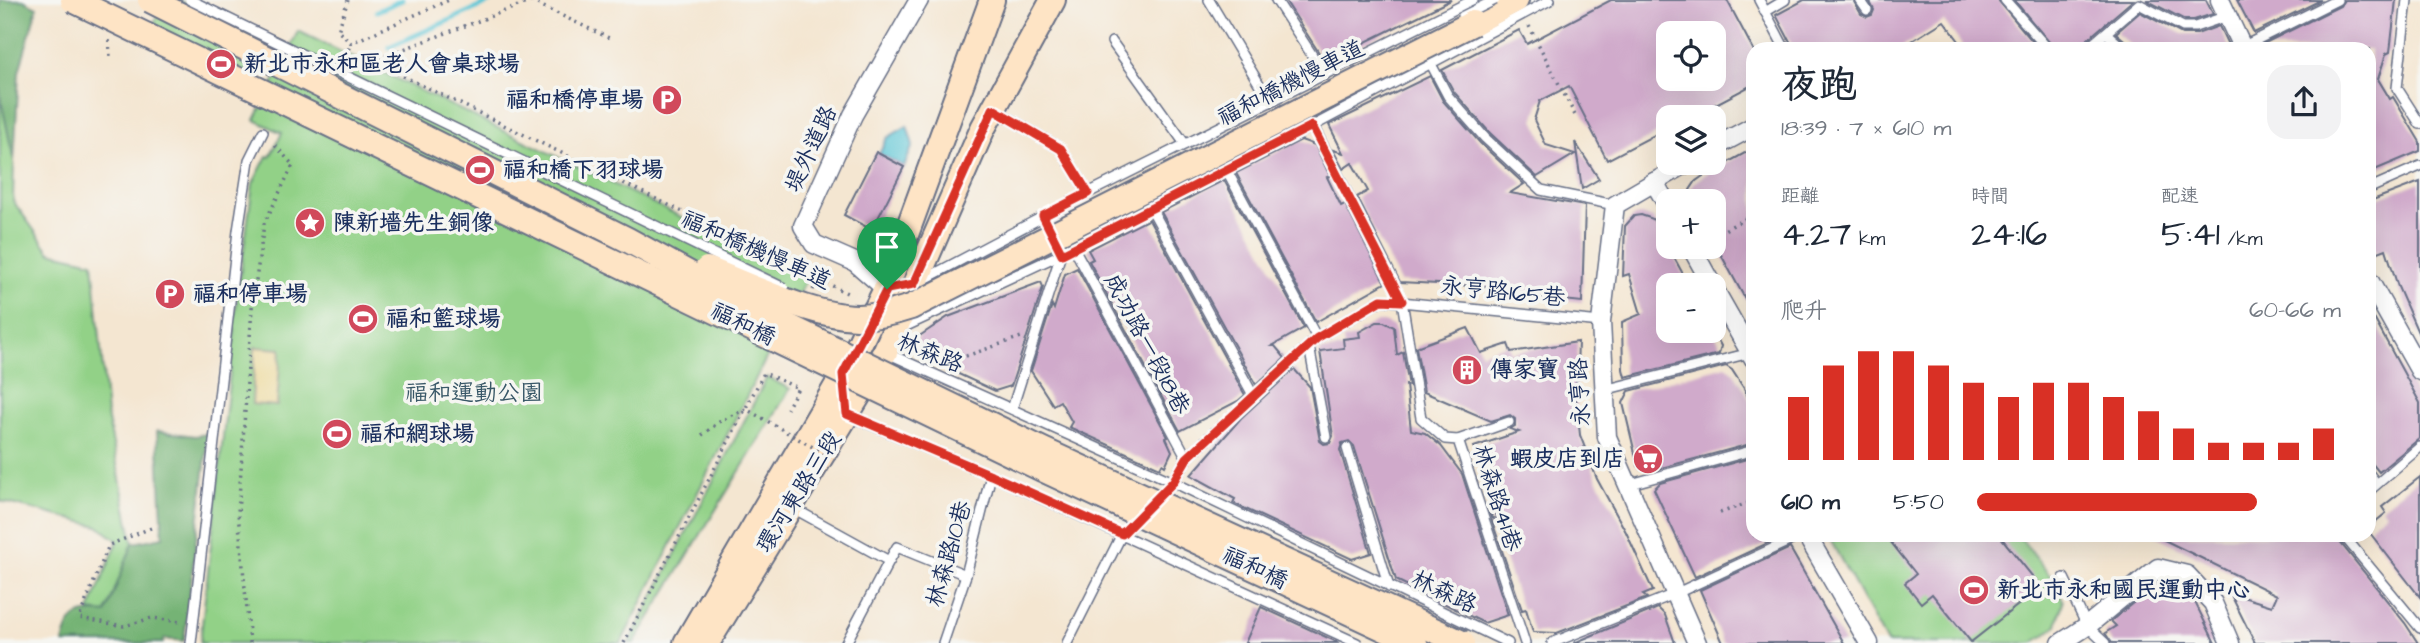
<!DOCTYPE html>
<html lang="zh-TW">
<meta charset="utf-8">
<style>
:root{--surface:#fff;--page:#f2f2f3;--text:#1f2937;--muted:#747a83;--accent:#d93025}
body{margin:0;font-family:"Architects Daughter","LXGW WenKai TC",sans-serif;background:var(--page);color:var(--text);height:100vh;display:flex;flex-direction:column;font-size:26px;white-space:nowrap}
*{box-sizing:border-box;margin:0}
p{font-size:23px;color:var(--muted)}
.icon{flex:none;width:38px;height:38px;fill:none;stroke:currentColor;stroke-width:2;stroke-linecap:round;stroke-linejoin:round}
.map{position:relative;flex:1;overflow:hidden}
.sheet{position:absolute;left:1746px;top:42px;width:630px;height:500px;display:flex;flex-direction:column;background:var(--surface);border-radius:21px;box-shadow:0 7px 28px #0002}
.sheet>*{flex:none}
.controls{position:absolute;left:1656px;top:21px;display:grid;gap:14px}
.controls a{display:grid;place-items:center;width:70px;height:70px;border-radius:14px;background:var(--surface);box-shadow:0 7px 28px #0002;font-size:35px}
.pin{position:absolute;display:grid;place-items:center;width:60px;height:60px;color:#fff;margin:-72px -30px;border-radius:50% 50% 50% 0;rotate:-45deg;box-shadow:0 0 7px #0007}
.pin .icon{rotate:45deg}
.round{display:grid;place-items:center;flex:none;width:74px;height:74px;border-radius:21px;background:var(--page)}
.summary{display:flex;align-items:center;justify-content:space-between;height:119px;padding:0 35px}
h1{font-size:38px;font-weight:600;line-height:52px}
.figures{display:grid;grid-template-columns:repeat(3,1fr);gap:10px;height:119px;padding:7px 35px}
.figures div{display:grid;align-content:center}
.figures b{font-size:35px;font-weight:600}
.figures small{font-size:19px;font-weight:400}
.figures p{font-size:19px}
.chart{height:196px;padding:14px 35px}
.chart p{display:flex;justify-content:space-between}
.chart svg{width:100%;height:126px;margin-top:7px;stroke:var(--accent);stroke-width:6}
ul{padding:0 35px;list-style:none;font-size:23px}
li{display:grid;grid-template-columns:112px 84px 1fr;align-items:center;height:52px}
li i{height:18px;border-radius:9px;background:var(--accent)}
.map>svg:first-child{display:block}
.green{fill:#92d187;stroke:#568072;stroke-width:2}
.forest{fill:#75b374;stroke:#487169;stroke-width:2}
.sand{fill:#eeda9e;stroke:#84847e;stroke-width:2}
.water{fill:#5cc6d6;stroke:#3c7a9a;stroke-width:2}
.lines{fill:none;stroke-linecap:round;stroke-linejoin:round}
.stream{stroke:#5cc6d6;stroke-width:5}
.building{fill:#d0aacb;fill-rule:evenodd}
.lane-casing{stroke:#676f86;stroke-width:12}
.street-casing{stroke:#676f86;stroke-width:21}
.secondary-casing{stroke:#676f86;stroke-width:28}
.path{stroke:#676f86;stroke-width:3.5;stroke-dasharray:2 5;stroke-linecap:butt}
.lane{stroke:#fff;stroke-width:9}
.street{stroke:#fff;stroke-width:18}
.secondary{stroke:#fee4c5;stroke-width:24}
.lane-bridge-casing{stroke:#676f86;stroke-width:12;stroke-linecap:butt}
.secondary-bridge-casing{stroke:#676f86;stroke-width:28;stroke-linecap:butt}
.path-bridge{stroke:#676f86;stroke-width:3.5;stroke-dasharray:2 5;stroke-linecap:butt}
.lane-bridge{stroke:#fff;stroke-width:9}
.secondary-bridge{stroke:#fee4c5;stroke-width:24}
.route-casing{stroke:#fff;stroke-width:14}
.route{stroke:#d93025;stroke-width:9}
.labels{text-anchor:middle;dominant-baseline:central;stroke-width:7;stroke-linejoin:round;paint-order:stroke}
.poi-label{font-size:23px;font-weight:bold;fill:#1b2f5e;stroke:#f6f6f2;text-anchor:start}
.street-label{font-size:23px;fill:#1b2f5e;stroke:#f6f6f2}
.park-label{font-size:23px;fill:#395868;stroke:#f6f6f2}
</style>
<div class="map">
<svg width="2420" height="643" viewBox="0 0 2420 643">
<rect width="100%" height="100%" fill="#f6f6f2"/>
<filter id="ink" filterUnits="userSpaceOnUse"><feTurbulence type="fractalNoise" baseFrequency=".0143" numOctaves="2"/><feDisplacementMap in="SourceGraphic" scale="14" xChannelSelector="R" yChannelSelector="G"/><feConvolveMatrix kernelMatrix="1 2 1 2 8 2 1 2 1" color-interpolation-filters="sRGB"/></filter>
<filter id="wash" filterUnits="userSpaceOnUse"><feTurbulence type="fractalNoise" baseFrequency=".00686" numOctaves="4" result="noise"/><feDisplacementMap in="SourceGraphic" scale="28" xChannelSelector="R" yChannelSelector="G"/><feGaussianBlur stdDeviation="1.57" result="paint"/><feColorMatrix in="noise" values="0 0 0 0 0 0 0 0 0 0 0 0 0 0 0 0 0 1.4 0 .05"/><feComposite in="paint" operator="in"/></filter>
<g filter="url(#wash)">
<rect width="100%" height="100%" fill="#f4e6d1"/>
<g class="green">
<path d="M 165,0 L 179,0 L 261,40 L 239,87 L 145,42 Z"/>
<path d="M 298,31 L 807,278 L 621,643 L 200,643 L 235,329 L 233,328 L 253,183 L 267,156 L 270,157 L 282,133 L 255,120 Z"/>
<path d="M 0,95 L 14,161 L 13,201 L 50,252 L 93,262 L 107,415 L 133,543 L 106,613 L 89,611 L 118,541 L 98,526 L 0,501 Z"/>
<path d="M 767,377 L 790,389 L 634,643 L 629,643 Z"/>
<path d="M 1828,536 L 2019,536 L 2058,586 L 2063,601 L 2057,625 L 2045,635 L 2033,643 L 1887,643 Z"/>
</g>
<g class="forest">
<path d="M 0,0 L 23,0 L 37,7 L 19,72 L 14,161 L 0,95 Z"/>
<path d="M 157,431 L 195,436 L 207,434 L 209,431 L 184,641 L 164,639 L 163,643 L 63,643 C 69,615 79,610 106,613 L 133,543 L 163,537 Z"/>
</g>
<path class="sand" d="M 255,347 L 281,349 L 277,406 L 252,404 Z"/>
<path class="water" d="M 907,126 L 913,145 L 904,167 L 879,154 L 887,138 Z"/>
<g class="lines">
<g class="stream">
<path d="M 377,11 L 402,0"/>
<path d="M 389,47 L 495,0"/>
</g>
</g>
<g id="blocks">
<g class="building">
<path d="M 1285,0 L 1451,0 L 1325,62 Z"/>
<path d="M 1611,0 L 1727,0 L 1754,51 L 1754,84 L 1712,106 L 1715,113 L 1707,117 L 1668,117 L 1668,128 L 1607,160 L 1569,86 L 1540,101 L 1534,120 L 1546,145 L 1575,154 L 1537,177 L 1490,133 L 1454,92 L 1442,70 L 1519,30 L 1527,44 ZM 1668,33 L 1713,33 L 1713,79 L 1668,79 Z"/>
<path d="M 1804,0 L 1853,0 L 1861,14 L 1867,17 L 1872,15 L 1874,10 L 1869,0 L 1998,0 L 2039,49 L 1965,49 L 1944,21 L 1899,49 L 1794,49 L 1776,15 Z"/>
<path d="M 2014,0 L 2133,0 L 2082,44 L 2080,49 L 2055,49 Z"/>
<path d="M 2146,0 L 2206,0 L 2213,14 L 2194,20 L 2185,20 Z"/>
<path d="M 2237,0 L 2321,0 L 2254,33 Z"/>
<path d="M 2344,0 L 2396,0 L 2390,52 L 2386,54 L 2378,79 L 2390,99 L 2393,97 L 2420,142 L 2420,151 L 2370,172 L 2370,49 L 2263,49 L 2261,45 L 2340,6 Z"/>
<path d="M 2140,12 L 2182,34 L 2197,34 L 2219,26 L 2230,49 L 2131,49 L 2129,44 L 2116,33 Z"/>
<path d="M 1430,76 L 1443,101 L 1480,143 L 1524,184 L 1510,193 L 1585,206 L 1582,302 L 1535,297 L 1535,295 L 1516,293 L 1516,288 L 1400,282 L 1357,197 L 1368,191 L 1352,163 L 1343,169 L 1333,150 L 1343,153 L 1329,125 Z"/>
<path d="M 1301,140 L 1315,145 L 1330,176 L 1327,177 L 1341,206 L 1345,204 L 1385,283 L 1316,322 L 1236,173 Z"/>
<path d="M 1575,142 L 1599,179 L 1582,189 Z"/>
<path d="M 1754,148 L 1754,315 L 1713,240 L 1713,201 L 1694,201 L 1690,190 L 1696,181 L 1703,176 Z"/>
<path d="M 876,152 L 904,167 L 872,230 L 844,215 Z"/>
<path d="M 1224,180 L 1304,328 L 1272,346 L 1275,346 L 1285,358 L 1256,385 L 1161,212 Z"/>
<path d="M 2420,182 L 2420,337 L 2398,287 L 2386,249 L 2376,253 L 2370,238 L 2370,201 Z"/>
<path d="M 1641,215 L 1653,219 L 1689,285 L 1668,285 L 1668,331 L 1713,331 L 1721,346 L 1719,354 L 1625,377 L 1623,369 L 1622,322 L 1641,314 L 1629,274 L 1623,276 L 1625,226 L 1634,216 Z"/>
<path d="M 1149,219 L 1245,395 L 1238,401 L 1180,431 L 1089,261 L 1093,259 L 1088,250 Z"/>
<path d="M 1077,268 L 1168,437 L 1166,438 L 1172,451 L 1165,466 L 1162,464 L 1160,468 L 1069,427 L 1072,422 L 1060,401 L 1053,405 L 1031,371 L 1052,305 L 1054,309 L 1065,274 Z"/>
<path d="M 1041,282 L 1043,287 L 1011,386 L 995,391 L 952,371 L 950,357 L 934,362 L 921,356 L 916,347 L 918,337 L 948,317 Z"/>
<path d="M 2370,311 L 2420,403 L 2420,438 L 2379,472 L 2370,461 Z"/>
<path d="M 1377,322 L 1384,322 L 1394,327 L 1397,355 L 1403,352 L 1409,386 L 1406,385 L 1411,430 L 1425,433 L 1441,446 L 1462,474 L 1508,615 L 1484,623 L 1396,580 L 1354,446 L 1349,441 L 1342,443 L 1340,450 L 1371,553 L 1352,559 L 1233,503 L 1235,499 L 1191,475 L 1241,418 L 1294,369 L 1310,387 L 1320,441 L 1324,444 L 1330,443 L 1333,436 L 1320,351 L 1344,348 L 1343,339 L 1360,337 L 1359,332 Z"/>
<path d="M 1468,328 L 1481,353 L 1508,344 L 1511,352 L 1578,342 L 1576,397 L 1580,435 L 1597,479 L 1626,532 L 1653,591 L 1643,595 L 1647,598 L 1557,633 L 1533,632 L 1526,609 L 1522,610 L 1489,512 L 1499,526 L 1474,447 L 1519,432 L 1510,429 L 1515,426 L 1515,419 L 1510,415 L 1491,421 L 1424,392 L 1416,347 Z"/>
<path d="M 1726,366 L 1732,370 L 1745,390 L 1754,411 L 1754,443 L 1650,471 L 1638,466 L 1623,403 L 1629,391 Z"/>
<path d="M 1754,457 L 1754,536 L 1783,536 L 1695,577 L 1654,489 L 1660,483 Z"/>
<path d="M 2420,477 L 2420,597 L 2370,533 L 2370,526 L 2386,513 L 2382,507 Z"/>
<path d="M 1886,536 L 2000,536 L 2041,587 L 1971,642 L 1932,594 L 1921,603 L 1905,583 L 1916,574 Z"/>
<path d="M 2156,536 L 2335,536 L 2405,623 L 2418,643 L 2255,643 L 2230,593 L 2272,606 L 2277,595 Z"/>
<path d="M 1790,548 L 1844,643 L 1723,643 L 1700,590 Z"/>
<path d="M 2161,580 L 2181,585 L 2193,598 L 2215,643 L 2112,643 L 2105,633 L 2116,626 L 2111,621 Z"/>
<path d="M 1261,607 L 1339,643 L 1245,643 Z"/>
<path d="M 1658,608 L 1665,615 L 1675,643 L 1574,643 Z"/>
</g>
</g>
</g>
<g filter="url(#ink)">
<use href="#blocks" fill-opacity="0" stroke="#676f86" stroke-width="2"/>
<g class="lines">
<g class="lane-casing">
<g id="lane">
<path d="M 1209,0 L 1270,102"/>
<path d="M 1276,0 L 1325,75"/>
<path d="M 1759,0 L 1785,49"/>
<path d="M 1860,0 L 1867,10"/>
<path d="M 2005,0 L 2048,49"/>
<path d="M 2407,0 L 2397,88 L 2420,124"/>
<path d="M 1765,12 L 1785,0"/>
<path d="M 2106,33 L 2124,49"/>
<path d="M 1112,42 L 1185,144"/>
<path d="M 2242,47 L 2337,0"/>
<path d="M 2087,49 L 2139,4 L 2183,27 L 2195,27 L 2227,16"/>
<path d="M 1431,64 L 1448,96 L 1485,138 L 1541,190 L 1615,205"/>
<path d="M 995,110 L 1061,149 L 1088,193"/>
<path d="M 1313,126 L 1402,301 L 1421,418 L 1445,439 L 1458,440 L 1525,643"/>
<path d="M 1226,169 L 1317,338"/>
<path d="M 2370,188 L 2420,166"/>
<path d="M 1151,208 L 1253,395"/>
<path d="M 1074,248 L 1187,458"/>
<path d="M 923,280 L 1088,193 L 1473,0"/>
<path d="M 902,328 L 1061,254 L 1313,126 L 1550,0"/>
<path d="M 1309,346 L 1326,437"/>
<path d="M 887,353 L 1173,482 L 1508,643"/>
<path d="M 1604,390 L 1750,353"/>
<path d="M 1012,409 L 1061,254 L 1060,251"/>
<path d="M 848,415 L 991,475 L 1357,643"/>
<path d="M 1458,440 L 1509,422"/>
<path d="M 1347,448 L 1389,587"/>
<path d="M 2370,475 L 2376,483"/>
<path d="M 1627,485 L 1754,450"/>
<path d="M 2370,490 L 2420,447"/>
<path d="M 1156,500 L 1173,482 L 1187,458 L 1317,338 L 1381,300 L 1601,322"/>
<path d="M 791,507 L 889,561 L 897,547 L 966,575"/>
<path d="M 2344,536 L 2420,628"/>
<path d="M 2064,578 L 2087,626 L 2105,643"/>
<path d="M 191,643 L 238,231 L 249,160 L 263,132"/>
<path d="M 846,643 L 889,561"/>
<path d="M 943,643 L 966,575 L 991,475"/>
<path d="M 1067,643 L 1122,534 L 1139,518"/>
<path d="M 1552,643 L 1677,593 L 1800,536"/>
</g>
</g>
<g class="street-casing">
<g id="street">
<path d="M 2220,0 L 2243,49"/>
<path d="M 1713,148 L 1754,126"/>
<path d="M 1687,163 L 1615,205 L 1601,322 L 1607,437 L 1697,643"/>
<path d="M 1654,182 L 1668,206"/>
<path d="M 1691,247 L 1712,285"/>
<path d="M 2370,282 L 2420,371"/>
<path d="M 1713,287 L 1754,359"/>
<path d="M 886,289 L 855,262 L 814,244 L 803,226 L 853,115 L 919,0"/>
<path d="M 1807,536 L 1869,643"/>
<path d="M 2061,643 L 2087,626 L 2158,568 L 2187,575 L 2213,603 L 2230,643"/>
</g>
</g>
<g class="secondary-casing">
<g id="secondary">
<path d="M 1473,23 L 1516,0"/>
<path d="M 686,643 L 849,365 L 886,289 L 992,0"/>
<path d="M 707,643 L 885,352 L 983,128 L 1053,0"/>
</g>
</g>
<g class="path">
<path d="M 348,0 L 338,31 L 351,43 L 449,0"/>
<path d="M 531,1 L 611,39"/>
<path d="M 1529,26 L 1577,119"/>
<path d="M 109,40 L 110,56"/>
<path d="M 337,55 L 372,61 L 786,262"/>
<path d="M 346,56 L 351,43"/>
<path d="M 372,61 L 534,0"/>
<path d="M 1713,236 L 1754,214"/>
<path d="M 813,290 L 818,279 L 847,293"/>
<path d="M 946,363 L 1021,337"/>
<path d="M 702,435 L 722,420 L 746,409 L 762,418"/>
<path d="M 1720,513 L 1754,501"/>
<path d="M 151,528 L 109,545 L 79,618 L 124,626 L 152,618 L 180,622"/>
<path d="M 250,643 L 238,513 L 252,308 L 264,224 L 293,165 L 273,143"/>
<path d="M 624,643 L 764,373 L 798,388 L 787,409"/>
</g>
<use href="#lane" class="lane"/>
<use href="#street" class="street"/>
<use href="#secondary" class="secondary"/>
<g class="lane-bridge-casing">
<g id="lane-bridge">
<path d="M 190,0 L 784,288"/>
<path d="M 1463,16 L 1495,0"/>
</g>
</g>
<g class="secondary-bridge-casing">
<g id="secondary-bridge">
<path d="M 73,0 L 1042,469 L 1415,643"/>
<path d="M 150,0 L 628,240 L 757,311 L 1043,450 L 1462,643"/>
<path d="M 707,269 C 751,286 811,316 857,317 C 876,317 893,313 911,307 L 1473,23"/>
</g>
</g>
<path class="path-bridge" d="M 762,418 L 830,457"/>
<use href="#lane-bridge" class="lane-bridge"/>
<use href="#secondary-bridge" class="secondary-bridge"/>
</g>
</g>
<g class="lines" filter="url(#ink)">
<g class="route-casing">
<path id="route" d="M 993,109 L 1061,149 L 1088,193 L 1043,216 L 1062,254 L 1312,126 L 1402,301 L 1381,300 L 1317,338 L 1187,458 L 1173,482 L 1122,534 L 991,475 L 847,414 L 843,374 L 887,289 L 914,284 Z"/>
</g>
<use href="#route" class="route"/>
</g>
<defs>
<g id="stadium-disc" transform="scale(1.575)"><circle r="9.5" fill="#d1495b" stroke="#f6f6f2"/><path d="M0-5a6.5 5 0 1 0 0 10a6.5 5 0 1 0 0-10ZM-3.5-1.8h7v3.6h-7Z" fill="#fff"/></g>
<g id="parking-disc" transform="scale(1.575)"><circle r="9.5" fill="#d1495b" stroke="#f6f6f2"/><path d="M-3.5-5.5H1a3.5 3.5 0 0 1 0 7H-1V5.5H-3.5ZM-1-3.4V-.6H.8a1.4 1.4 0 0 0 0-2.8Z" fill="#fff"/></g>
<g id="sight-disc" transform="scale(1.575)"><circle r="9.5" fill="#d1495b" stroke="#f6f6f2"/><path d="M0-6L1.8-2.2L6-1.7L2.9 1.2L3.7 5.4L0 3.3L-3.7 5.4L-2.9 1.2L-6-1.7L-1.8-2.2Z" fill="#fff"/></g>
<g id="building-disc" transform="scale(1.575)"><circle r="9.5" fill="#d1495b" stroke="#f6f6f2"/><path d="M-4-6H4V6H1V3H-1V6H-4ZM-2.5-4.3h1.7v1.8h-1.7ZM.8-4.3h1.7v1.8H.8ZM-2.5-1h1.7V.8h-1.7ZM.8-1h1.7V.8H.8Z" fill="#fff"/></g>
<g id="supermarket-disc" transform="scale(1.575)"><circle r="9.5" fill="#d1495b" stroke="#f6f6f2"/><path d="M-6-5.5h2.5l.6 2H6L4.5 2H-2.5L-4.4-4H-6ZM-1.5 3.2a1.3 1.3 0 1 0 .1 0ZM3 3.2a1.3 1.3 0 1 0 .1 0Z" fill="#fff"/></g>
</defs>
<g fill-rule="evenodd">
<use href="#stadium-disc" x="221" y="64"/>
<use href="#parking-disc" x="667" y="100"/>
<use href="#stadium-disc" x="480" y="170"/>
<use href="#sight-disc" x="310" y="223"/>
<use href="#parking-disc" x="170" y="294"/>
<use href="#stadium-disc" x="363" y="319"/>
<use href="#building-disc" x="1467" y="370"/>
<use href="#stadium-disc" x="337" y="434"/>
<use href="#supermarket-disc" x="1648" y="459"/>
<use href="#stadium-disc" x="1974" y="590"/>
</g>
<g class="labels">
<g class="poi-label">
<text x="244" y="64">新北市永和區老人會桌球場</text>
<text x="644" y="100" text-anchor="end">福和橋停車場</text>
<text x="503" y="170">福和橋下羽球場</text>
<text x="333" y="223">陳新墻先生銅像</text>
<text x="193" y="294">福和停車場</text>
<text x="386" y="319">福和籃球場</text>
<text x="1490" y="370">傳家寶</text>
<text x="360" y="434">福和網球場</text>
<text x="1625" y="459" text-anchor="end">蝦皮店到店</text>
<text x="1997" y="590">新北市永和國民運動中心</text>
</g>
<g class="street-label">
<text transform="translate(1291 83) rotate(-27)">福和橋機慢車道</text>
<text transform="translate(811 149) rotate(-65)">堤外道路</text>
<text transform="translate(756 250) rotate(24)">福和橋機慢車道</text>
<text transform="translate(1503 292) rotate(6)">永亨路165巷</text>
<text transform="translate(743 324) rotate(26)">福和橋</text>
<text transform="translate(1147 344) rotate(62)">成功路一段18巷</text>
<text transform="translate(930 353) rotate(22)">林森路</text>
<text transform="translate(1580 392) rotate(-93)">永亨路</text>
<text transform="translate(799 492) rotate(-58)">環河東路三段</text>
<text transform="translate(1497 498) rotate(72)">林森路41巷</text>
<text transform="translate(949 554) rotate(-74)">林森路10巷</text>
<text transform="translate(1255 568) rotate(25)">福和橋</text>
<text transform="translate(1444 592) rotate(25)">林森路</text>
</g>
<g class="park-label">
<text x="474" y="393">福和運動公園</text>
</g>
</g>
</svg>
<div class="controls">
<a><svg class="icon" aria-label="locate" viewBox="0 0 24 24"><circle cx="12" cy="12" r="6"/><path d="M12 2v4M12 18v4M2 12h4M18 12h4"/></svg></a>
<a><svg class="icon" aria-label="layers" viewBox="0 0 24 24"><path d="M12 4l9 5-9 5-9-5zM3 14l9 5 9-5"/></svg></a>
<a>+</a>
<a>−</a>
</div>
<div class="pin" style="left:887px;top:289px;background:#1e9e55"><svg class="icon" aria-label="arrive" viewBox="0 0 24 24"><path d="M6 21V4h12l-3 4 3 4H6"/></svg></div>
<section class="sheet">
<div class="summary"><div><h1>夜跑</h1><p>18:39 · 7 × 610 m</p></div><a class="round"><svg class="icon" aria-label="share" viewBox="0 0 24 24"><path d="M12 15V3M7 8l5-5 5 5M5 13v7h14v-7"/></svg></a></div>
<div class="figures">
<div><p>距離</p><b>4.27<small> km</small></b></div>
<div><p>時間</p><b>24:16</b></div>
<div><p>配速</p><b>5:41<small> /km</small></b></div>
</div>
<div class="chart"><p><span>爬升</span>60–66 m</p>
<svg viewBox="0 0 160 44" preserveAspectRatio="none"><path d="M5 44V22M15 44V11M25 44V6M35 44V6M45 44V11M55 44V17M65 44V22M75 44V17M85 44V17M95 44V22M105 44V27M115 44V33M125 44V38M135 44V38M145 44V38M155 44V33"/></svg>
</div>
<ul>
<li><b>610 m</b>5:50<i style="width:77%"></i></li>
</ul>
</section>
</div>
